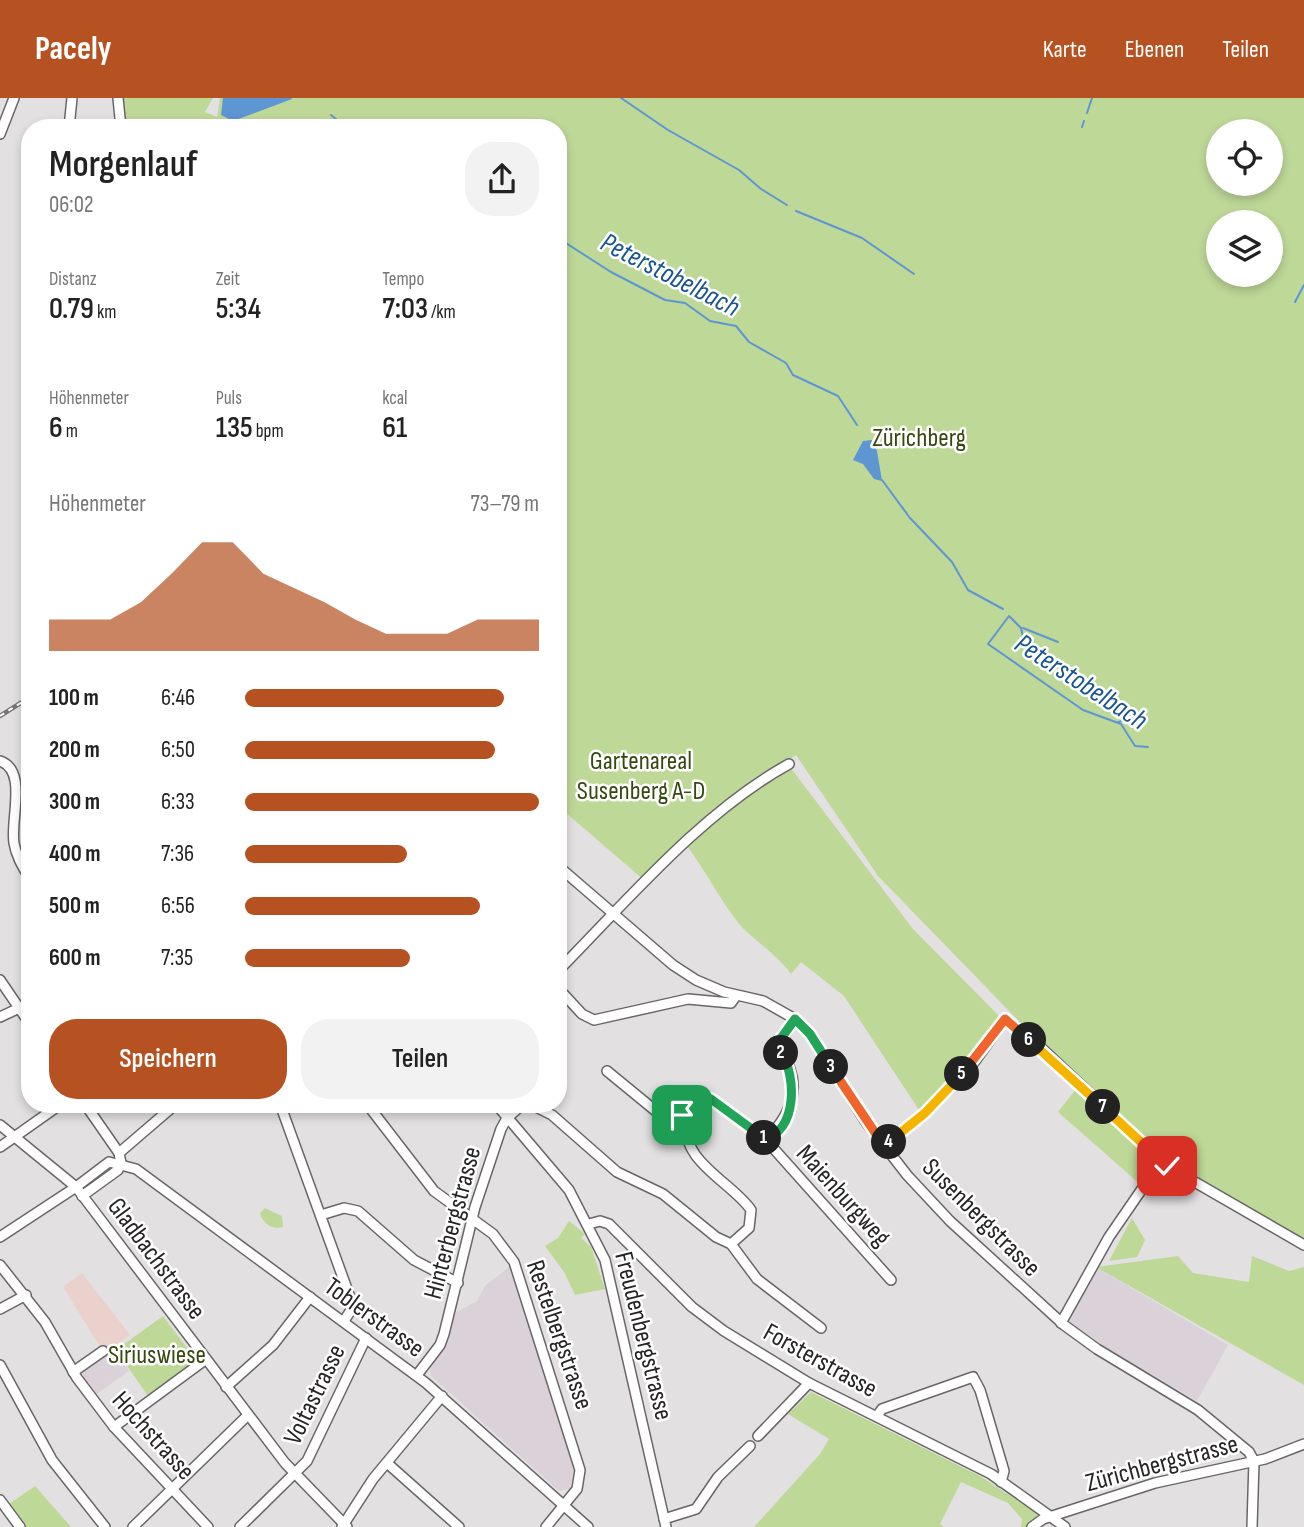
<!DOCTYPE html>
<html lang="de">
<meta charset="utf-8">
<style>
:root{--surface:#fff;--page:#f2f2f2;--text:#222;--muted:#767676;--accent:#b65121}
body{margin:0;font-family:"Sofia Sans Condensed",sans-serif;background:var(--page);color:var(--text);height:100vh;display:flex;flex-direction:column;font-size:26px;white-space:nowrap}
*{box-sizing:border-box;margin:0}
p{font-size:23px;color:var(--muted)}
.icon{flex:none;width:38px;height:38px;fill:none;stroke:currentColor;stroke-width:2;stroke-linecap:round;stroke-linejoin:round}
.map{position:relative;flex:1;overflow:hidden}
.side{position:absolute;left:21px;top:21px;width:546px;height:994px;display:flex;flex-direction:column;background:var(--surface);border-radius:28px;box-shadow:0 4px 10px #0003}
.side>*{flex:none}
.tools{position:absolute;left:1206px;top:21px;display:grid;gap:14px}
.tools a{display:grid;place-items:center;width:77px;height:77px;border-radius:50%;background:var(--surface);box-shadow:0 4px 10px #0003;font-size:35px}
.pin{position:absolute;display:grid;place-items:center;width:60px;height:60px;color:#fff;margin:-30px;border-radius:14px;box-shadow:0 4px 10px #0006}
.km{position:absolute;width:35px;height:35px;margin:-18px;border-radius:50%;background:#222;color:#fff;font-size:19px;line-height:35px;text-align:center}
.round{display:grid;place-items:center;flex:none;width:74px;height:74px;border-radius:28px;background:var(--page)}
.summary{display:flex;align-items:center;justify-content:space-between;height:119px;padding:0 28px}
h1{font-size:38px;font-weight:600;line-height:52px}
.stats{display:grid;grid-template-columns:repeat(3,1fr);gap:10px;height:119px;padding:7px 28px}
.stats div{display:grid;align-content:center}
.stats b{font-size:30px;font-weight:600}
.stats small{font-size:19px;font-weight:400}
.stats p{font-size:19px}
.chart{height:196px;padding:14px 28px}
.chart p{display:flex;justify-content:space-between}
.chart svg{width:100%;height:126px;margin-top:7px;fill:var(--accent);opacity:.7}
.button{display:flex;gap:14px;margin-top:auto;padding:14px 28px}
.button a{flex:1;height:80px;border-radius:28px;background:var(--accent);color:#fff;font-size:28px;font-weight:600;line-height:80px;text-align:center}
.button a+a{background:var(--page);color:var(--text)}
ul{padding:0 28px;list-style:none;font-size:23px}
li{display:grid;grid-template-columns:112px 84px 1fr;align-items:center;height:52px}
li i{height:18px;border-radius:9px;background:var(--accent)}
header{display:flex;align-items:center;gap:42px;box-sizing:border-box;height:98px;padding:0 35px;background:var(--accent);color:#fff}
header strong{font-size:33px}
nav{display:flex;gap:38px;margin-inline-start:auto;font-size:24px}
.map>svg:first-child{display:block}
.industrial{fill:#ead1cb}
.built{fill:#dad1d9}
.green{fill:#bed898;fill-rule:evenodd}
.water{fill:#5d96d2}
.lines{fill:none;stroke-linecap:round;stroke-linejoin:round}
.stream{stroke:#5d96d2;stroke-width:2}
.minor-casing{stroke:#696668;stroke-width:12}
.minor{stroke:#fff;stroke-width:9}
.rail-casing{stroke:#787577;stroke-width:4.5}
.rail{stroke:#fff;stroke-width:2;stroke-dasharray:5;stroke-linecap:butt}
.split-1-casing{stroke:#fff;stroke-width:14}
.split-2-casing{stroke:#fff;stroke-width:14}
.split-3-casing{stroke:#fff;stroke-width:14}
.split-4-casing{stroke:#fff;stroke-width:14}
.split-5-casing{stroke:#fff;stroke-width:14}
.split-6-casing{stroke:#fff;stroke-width:14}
.split-7-casing{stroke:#fff;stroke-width:14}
.split-8-casing{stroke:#fff;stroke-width:14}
.split-1{stroke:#22a559;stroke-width:9}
.split-2{stroke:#22a559;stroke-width:9}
.split-3{stroke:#22a559;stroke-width:9}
.split-4{stroke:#f0652b;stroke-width:9}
.split-5{stroke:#f5b400;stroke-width:9}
.split-6{stroke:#f0652b;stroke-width:9}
.split-7{stroke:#f5b400;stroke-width:9}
.split-8{stroke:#f5b400;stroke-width:9}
.labels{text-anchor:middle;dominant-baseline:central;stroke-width:5;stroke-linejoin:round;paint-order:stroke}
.park-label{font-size:26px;fill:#364910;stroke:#fff}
.street-label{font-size:26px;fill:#262425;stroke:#fff}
.water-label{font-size:28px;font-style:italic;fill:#19558e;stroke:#fff}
</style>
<header>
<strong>Pacely</strong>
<nav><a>Karte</a><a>Ebenen</a><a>Teilen</a></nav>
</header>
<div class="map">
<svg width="1304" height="1429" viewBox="0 0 1304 1429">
<rect width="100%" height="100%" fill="#e3e0e2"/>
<path class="industrial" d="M 82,1175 L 130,1237 L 104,1255 L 63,1189 Z"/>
<g class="built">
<path d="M 509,1169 L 574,1369 L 570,1391 L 559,1393 L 431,1278 L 430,1269 L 446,1245 L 455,1215 L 477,1203 L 485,1188 Z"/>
<path d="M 1096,1169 L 1228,1247 L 1197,1303 L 1117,1257 L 1069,1223 Z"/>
<path d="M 114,1250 L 129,1273 L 95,1297 L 83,1280 L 83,1272 Z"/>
</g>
<g class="green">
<path d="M 121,0 L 213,0 L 205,14 L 217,19 L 220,0 L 1304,0 L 1304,1142 L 1285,1134 L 1158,1057 L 1141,1087 L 1058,1014 L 1080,986 L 878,778 L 796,657 L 764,677 L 790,669 L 913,831 L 1001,920 L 982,952 L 921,1015 L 844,898 L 801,864 L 791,876 C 783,863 758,844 748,835 C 730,820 702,766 684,744 L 645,783 L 558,708 L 558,30 L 124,30 ZM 1218,33 L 1270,33 L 1270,86 L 1218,86 ZM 1218,124 L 1270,124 L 1270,177 L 1218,177 Z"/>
<path d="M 265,1110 L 282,1118 L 283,1129 C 272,1132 262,1125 260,1115 Z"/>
<path d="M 1132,1120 L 1145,1142 L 1137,1159 L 1109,1163 Z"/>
<path d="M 569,1123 L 585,1136 L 581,1140 L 591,1149 L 605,1191 L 575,1197 L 564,1174 L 545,1148 L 558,1140 Z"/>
<path d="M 1178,1158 L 1193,1175 L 1249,1184 L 1252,1158 L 1289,1173 L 1304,1169 L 1304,1287 L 1096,1169 Z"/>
<path d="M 163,1218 L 196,1262 L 148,1298 L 116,1252 Z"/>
<path d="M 811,1294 L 980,1378 L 1038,1416 L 1029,1429 L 1021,1429 L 1022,1421 L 1008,1405 L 961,1384 L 940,1426 L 944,1429 L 754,1429 L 820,1356 L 829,1341 L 788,1316 Z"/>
<path d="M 35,1388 L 71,1429 L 26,1429 L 9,1406 Z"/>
</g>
<g class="water">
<path d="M 223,0 L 291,0 L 292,1 L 233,23 L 221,17 Z"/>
<path d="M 872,342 L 877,353 L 882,383 L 874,381 L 863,366 L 853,362 L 863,343 Z"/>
</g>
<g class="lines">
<g class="stream">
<path d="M 621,0 L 668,32 L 739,72 L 761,91 L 787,107"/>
<path d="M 1087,15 L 1092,0"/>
<path d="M 331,17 L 347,30"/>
<path d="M 1082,29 L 1084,23"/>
<path d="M 796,113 L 862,140 L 914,176"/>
<path d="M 558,140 L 611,174 L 665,202 L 685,205 L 710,223 L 736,228 L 749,244 L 786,265 L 793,277 L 838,298 L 857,327"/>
<path d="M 1295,204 L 1304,187"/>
<path d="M 882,382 L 910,420 L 952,464 L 968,492 L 1003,511"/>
<path d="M 1023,530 L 1058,544"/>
<path d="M 1026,552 L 1021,530 L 1009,518 L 988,546 L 1083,612 L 1121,626 L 1135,648 L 1148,649"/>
<path d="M 1118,624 L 1138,619"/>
</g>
<g class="minor-casing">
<g id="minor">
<path d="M 118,0 L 121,30"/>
<path d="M 69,30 L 72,0"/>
<path d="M 0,36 L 14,0"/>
<path d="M 29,323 L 30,319"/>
<path d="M 0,663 C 28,672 10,722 14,745 C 16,758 23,769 30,781"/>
<path d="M 558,768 L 673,867 L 696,882 L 724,894 L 763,903 L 795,921 L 810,936 L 866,1024 L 907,1077 L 950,1123 L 1064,1227 L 1097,1251 L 1198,1312 L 1249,1354 L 1254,1363 L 1252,1429"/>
<path d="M 558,873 C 628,802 702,714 789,666"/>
<path d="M 0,882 L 30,926"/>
<path d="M 558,890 L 582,916 L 594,922 L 688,901 L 731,905 L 736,898"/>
<path d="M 0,919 L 30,905"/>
<path d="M 607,973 L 657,1014 L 691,1017"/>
<path d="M 85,1006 L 119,1055"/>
<path d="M 280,1006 L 351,1202 L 351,1212 L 344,1223"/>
<path d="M 367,1006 L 434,1093 L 493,1136 L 514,1164 L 580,1372 L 577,1391 L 546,1429"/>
<path d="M 496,1006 L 569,1092 L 605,1162 L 666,1429"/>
<path d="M 530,1006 L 552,1017 L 617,1074 L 663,1096 L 716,1139 L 731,1146 L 757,1181 L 821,1230"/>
<path d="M 0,1027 L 76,1089 L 285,1365 L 347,1429"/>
<path d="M 766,1042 C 785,1023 800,999 790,971 C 787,962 780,956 779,946 L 795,921"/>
<path d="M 884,1047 L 925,1015 L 975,963 L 1005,921 L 1037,946 L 1167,1068 L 1304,1147"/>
<path d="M 0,1049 L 61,1006"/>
<path d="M 121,1065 L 119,1055 L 176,1006"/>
<path d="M 82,1098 L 118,1072 L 121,1065"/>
<path d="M 321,1117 L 344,1110 L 358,1113 L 414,1162 L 458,1185"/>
<path d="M 589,1126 L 600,1123 L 609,1126 L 692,1209 L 724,1233 L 809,1285 L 991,1376 L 1065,1429"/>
<path d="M 0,1139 L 76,1089 L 109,1064 L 136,1071 L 426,1285 L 588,1429"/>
<path d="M 731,1146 L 749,1130 L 751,1112 C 732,1084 677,1062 688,1021 L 710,1001 L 766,1042 L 891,1182"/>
<path d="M 0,1167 L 45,1224 L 77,1280 L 114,1329 L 208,1429"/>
<path d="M 0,1211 L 26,1197"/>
<path d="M 1061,1225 L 1109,1139 L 1166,1056"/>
<path d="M 0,1267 L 52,1362 L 105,1429"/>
<path d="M 73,1274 L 103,1253"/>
<path d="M 417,1277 L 440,1247 L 444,1236 L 475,1109 L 501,1031 L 507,1020 L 523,1006"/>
<path d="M 226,1289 L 273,1247 L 310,1199"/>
<path d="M 877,1318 L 882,1311 L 973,1279 L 980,1292 L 1004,1373 L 1001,1384"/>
<path d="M 114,1329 L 205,1262"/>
<path d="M 758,1338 L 809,1285"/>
<path d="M 387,1365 L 459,1429"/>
<path d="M 0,1402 L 20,1429"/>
<path d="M 664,1421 L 696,1411 L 718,1379 L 750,1348"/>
<path d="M 133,1429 L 248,1317"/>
<path d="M 240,1429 L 307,1363 L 366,1240"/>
<path d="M 342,1429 L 373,1381 L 442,1298"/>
<path d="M 1032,1429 L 1043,1421 L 1155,1385 L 1265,1361 L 1304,1346"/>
</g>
</g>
<use href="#minor" class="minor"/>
<g class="rail-casing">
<path id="rail" d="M 0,618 L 30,599"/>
</g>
<use href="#rail" class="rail"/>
</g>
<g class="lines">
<g class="split-1-casing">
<path id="split-1" d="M 682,1017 L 691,1017 L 711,1001 L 764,1040"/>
</g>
<g class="split-2-casing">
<path id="split-2" d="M 764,1040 C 797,1035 797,977 781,955"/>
</g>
<g class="split-3-casing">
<path id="split-3" d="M 781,955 L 779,943 L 795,921 L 810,936 L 831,969"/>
</g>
<g class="split-4-casing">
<path id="split-4" d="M 831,969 L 884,1048 L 889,1044"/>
</g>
<g class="split-5-casing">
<path id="split-5" d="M 889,1044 L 925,1015 L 962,976"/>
</g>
<g class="split-6-casing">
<path id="split-6" d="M 962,976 L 1005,921 L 1029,942"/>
</g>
<g class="split-7-casing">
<path id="split-7" d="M 1029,942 L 1103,1009"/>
</g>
<g class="split-8-casing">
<path id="split-8" d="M 1103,1009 L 1167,1068"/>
</g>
<use href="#split-1" class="split-1"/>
<use href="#split-2" class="split-2"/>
<use href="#split-3" class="split-3"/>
<use href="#split-4" class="split-4"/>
<use href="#split-5" class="split-5"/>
<use href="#split-6" class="split-6"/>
<use href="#split-7" class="split-7"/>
<use href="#split-8" class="split-8"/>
</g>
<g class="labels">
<g class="park-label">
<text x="919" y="340">Zürichberg</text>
<text x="641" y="663">Gartenareal<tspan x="641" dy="30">Susenberg A-D</tspan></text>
<text x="157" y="1257">Siriuswiese</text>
</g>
<g class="street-label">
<text transform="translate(843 1098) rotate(48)">Maienburgweg</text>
<text transform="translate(981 1120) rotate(45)">Susenbergstrasse</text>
<text transform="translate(453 1125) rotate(-75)">Hinterbergstrasse</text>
<text transform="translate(156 1161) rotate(53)">Gladbachstrasse</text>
<text transform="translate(374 1220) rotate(36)">Toblerstrasse</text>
<text transform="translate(559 1237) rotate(71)">Restelbergstrasse</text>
<text transform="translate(643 1238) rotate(76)">Freudenbergstrasse</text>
<text transform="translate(820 1263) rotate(29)">Forsterstrasse</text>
<text transform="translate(315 1297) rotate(-64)">Voltastrasse</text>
<text transform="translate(153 1338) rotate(48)">Hochstrasse</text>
<text transform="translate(1162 1366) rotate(-15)">Zürichbergstrasse</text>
</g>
<g class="water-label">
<text transform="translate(670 177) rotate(27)">Peterstobelbach</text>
<text transform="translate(1081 584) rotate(33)">Peterstobelbach</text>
</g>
</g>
</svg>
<div class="tools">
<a><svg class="icon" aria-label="locate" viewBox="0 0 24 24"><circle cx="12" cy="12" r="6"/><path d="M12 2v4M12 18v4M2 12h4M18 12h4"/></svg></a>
<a><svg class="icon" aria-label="layers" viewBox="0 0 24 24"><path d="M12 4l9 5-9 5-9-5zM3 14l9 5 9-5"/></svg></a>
</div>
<div class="pin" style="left:682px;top:1017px;background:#1e9e55"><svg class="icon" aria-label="arrive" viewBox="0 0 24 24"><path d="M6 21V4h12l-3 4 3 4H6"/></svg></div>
<div class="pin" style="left:1167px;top:1068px;background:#d93025"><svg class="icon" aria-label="check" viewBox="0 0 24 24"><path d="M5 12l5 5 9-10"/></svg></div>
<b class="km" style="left:764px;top:1040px">1</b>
<b class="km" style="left:781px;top:955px">2</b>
<b class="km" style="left:831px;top:969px">3</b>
<b class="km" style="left:889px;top:1044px">4</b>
<b class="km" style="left:962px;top:976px">5</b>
<b class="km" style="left:1029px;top:942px">6</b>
<b class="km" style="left:1103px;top:1009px">7</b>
<section class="side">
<div class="summary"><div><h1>Morgenlauf</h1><p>06:02</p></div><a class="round"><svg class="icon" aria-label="share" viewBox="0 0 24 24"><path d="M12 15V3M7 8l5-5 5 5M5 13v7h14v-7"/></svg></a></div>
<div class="stats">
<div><p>Distanz</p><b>0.79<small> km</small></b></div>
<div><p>Zeit</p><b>5:34</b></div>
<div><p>Tempo</p><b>7:03<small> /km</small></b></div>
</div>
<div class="stats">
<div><p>Höhenmeter</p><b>6<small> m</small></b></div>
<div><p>Puls</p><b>135<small> bpm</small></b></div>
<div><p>kcal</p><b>61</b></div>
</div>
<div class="chart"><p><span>Höhenmeter</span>73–79 m</p>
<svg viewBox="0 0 160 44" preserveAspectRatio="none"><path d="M0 44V33L10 33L20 33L30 27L40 17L50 6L60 6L70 17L80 22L90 27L100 33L110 38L120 38L130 38L140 33L150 33L160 33V44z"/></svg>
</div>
<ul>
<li><b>100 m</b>6:46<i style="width:88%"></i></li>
<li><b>200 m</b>6:50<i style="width:85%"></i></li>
<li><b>300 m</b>6:33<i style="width:100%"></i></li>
<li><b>400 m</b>7:36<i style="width:55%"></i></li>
<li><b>500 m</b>6:56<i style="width:80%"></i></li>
<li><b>600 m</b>7:35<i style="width:56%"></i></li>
</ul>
<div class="button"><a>Speichern</a><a>Teilen</a></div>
</section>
</div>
